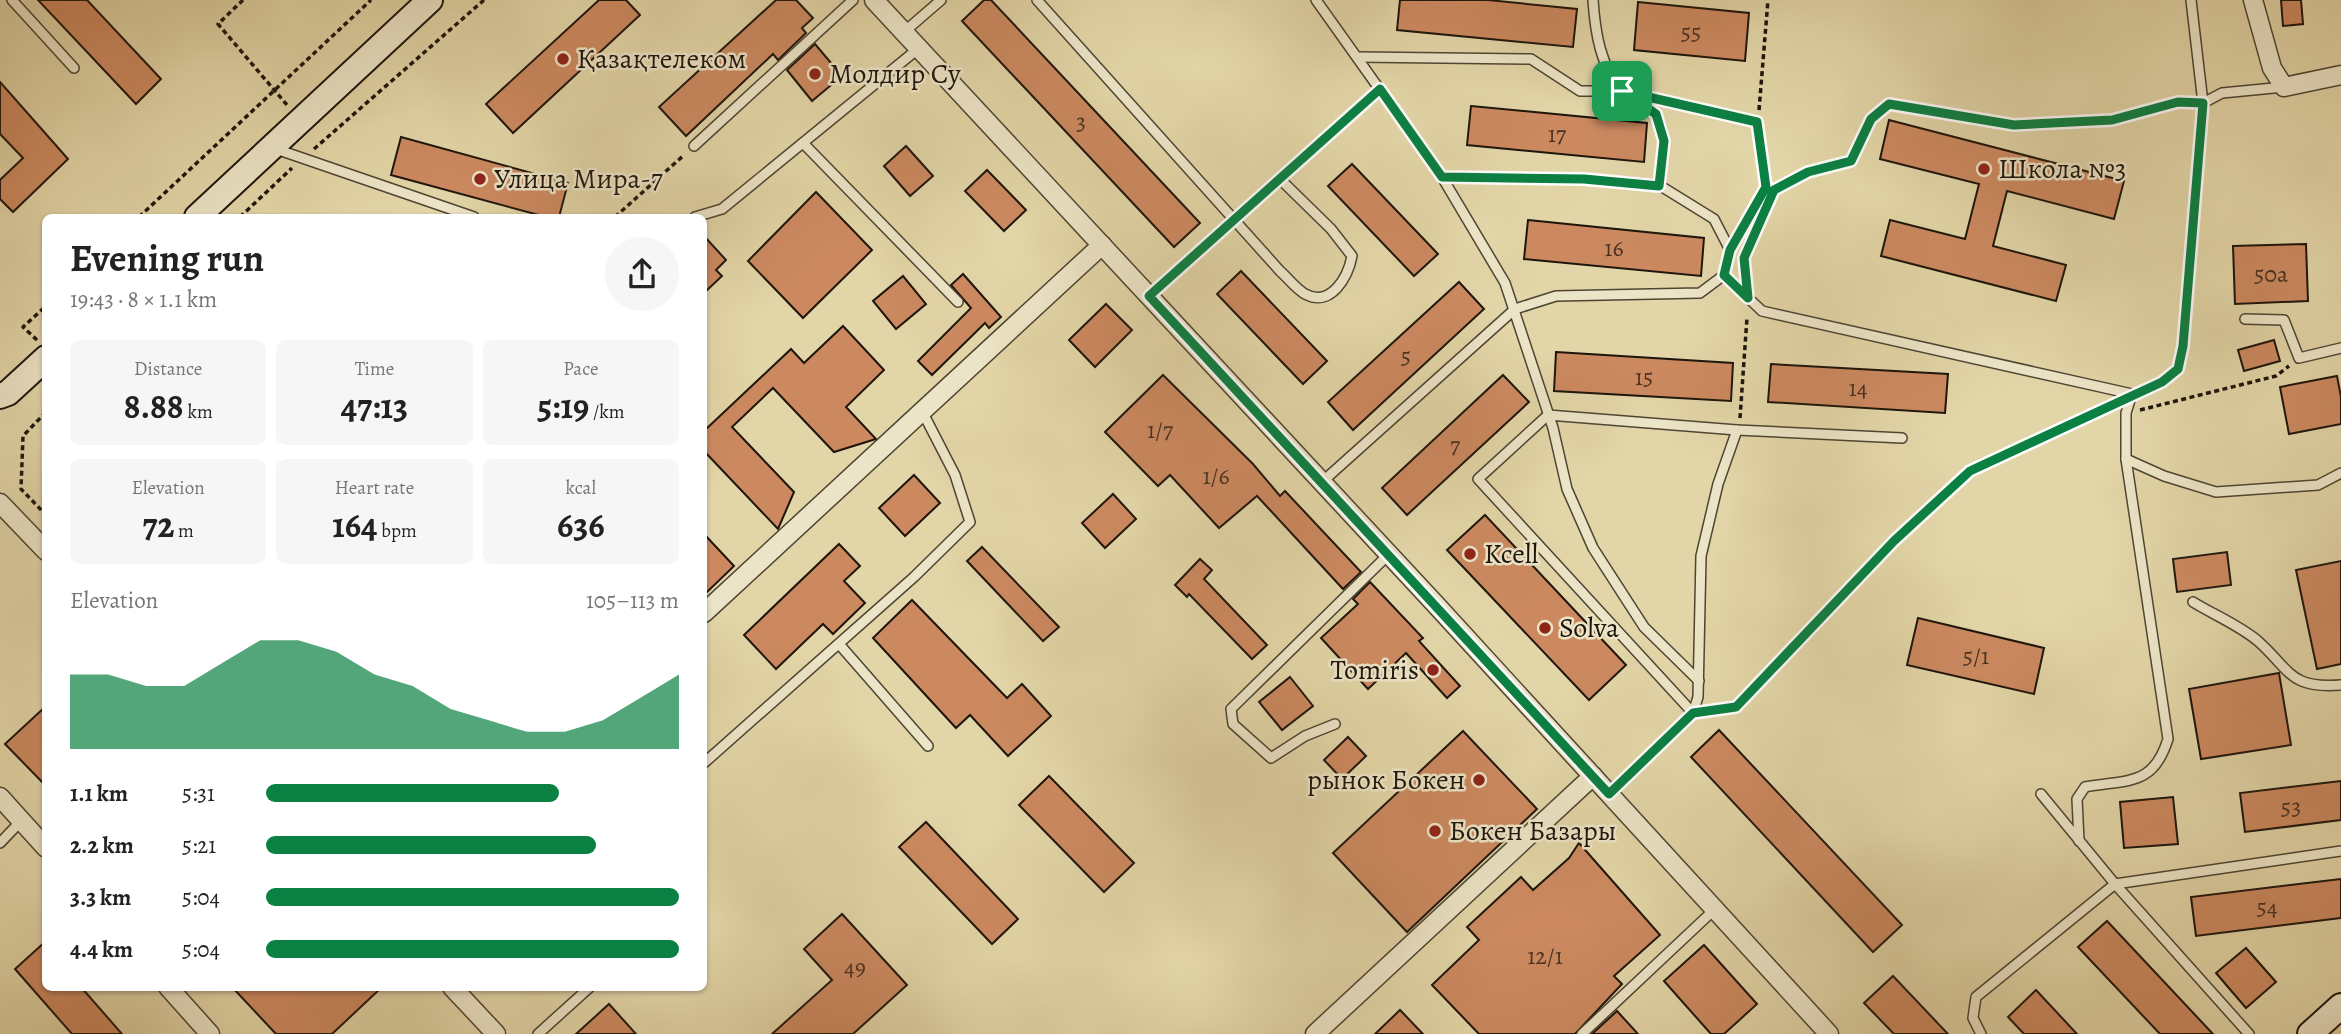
<!DOCTYPE html>
<meta charset="utf-8">
<style>
:root{--surface:#fff;--page:#f6f6f6;--text:#222;--muted:#767676;--accent:#0b8043}
body{margin:0;font-family:Alegreya,serif;background:var(--page);color:var(--text);height:100vh;display:flex;flex-direction:column;font-size:26px;white-space:nowrap}
*{box-sizing:border-box;margin:0}
p{font-size:23px;color:var(--muted)}
.icon{flex:none;width:38px;height:38px;fill:none;stroke:currentColor;stroke-width:2;stroke-linecap:round;stroke-linejoin:round}
.map{position:relative;flex:1;overflow:hidden}
.side{position:absolute;left:42px;top:214px;width:665px;height:777px;display:flex;flex-direction:column;background:var(--surface);border-radius:10px;box-shadow:0 2px 5px #0004}
.side>*{flex:none}
.pin{position:absolute;display:grid;place-items:center;width:60px;height:60px;color:#fff;margin:-30px;border-radius:14px;box-shadow:0 4px 10px #0006}
.round{display:grid;place-items:center;flex:none;width:74px;height:74px;border-radius:37px;background:var(--page)}
.head{display:flex;align-items:center;justify-content:space-between;height:119px;padding:0 28px}
h1{font-size:38px;font-weight:600;line-height:52px}
.metrics{display:grid;grid-template-columns:repeat(3,1fr);gap:10px;height:119px;padding:7px 28px}
.metrics div{display:grid;align-content:center;border-radius:10px;background:var(--page);text-align:center}
.metrics b{font-size:35px;font-weight:600}
.metrics small{font-size:19px;font-weight:400}
.metrics p{font-size:19px}
.chart{height:196px;padding:14px 28px}
.chart p{display:flex;justify-content:space-between}
.chart svg{width:100%;height:126px;margin-top:7px;fill:var(--accent);opacity:.7}
ul{padding:0 28px;list-style:none;font-size:23px}
li{display:grid;grid-template-columns:112px 84px 1fr;align-items:center;height:52px}
li i{height:18px;border-radius:9px;background:var(--accent)}
.map>svg:first-child{display:block}
.building{fill:#cc8960;stroke:#1d150c;stroke-width:2}
.lines{fill:none;stroke-linecap:round;stroke-linejoin:round}
.lane-casing{stroke:#4e4533;stroke-width:12}
.street-casing{stroke:#4e4533;stroke-width:21}
.secondary-casing{stroke:#1d150c;stroke-width:28}
.path{stroke:#1d150c;stroke-width:3.5;stroke-dasharray:5 3.5;stroke-linecap:butt}
.lane{stroke:#ece4c6;stroke-width:9}
.street{stroke:#ece4c6;stroke-width:18}
.secondary{stroke:#ece4c6;stroke-width:24}
.route-casing{stroke:#fff;stroke-width:14}
.route{stroke:#0b8043;stroke-width:9}
.poi-dot{fill:#8f2418;stroke:#ece4c6;stroke-width:2.5}
.labels{text-anchor:middle;dominant-baseline:central;stroke-width:5;stroke-linejoin:round;paint-order:stroke}
.number-label{font-size:24px;fill:#493221}
.poi-label{font-size:28px;fill:#1d150c;stroke:#ece4c6;text-anchor:start}
</style>
<div class="map">
<svg width="2341" height="1034" viewBox="0 0 2341 1034">
<rect width="100%" height="100%" fill="#e2d5a7"/>
<filter id="stains"><feTurbulence type="fractalNoise" baseFrequency=".00286" numOctaves="4"/><feColorMatrix values="0 0 0 0 .2 0 0 0 0 .09 0 0 0 0 .02 0 0 0 .5 -.17"/></filter>
<radialGradient id="worn" r=".72"><stop offset=".6" stop-color="#630" stop-opacity="0"/><stop offset="1" stop-color="#630" stop-opacity=".3"/></radialGradient>
<g class="building">
<path d="M 38,0 L 87,0 L 161,79 L 136,104 Z"/>
<path d="M 599,0 L 626,0 L 640,15 L 513,133 L 486,104 Z"/>
<path d="M 776,0 L 796,0 L 813,18 L 802,28 L 806,33 L 778,60 L 773,54 L 686,136 L 659,107 Z"/>
<path d="M 984,0 L 991,0 L 1200,223 L 1174,247 L 962,21 Z"/>
<path d="M 1400,0 L 1488,0 L 1577,9 L 1573,47 L 1397,30 Z"/>
<path d="M 2281,0 L 2301,0 L 2303,24 L 2283,26 Z"/>
<path d="M 1638,2 L 1749,13 L 1745,61 L 1634,50 Z"/>
<path d="M 815,44 L 842,76 L 812,101 L 787,70 Z"/>
<path d="M 0,82 L 68,159 L 13,212 L 0,199 L 0,180 L 23,158 L 0,134 Z"/>
<path d="M 1471,106 L 1647,123 L 1644,162 L 1467,145 Z"/>
<path d="M 1889,120 L 2124,181 L 2114,219 L 2007,191 L 1993,246 L 2066,265 L 2056,301 L 1881,256 L 1890,220 L 1965,239 L 1979,184 L 1880,159 Z"/>
<path d="M 401,137 L 568,183 L 559,217 L 546,217 L 391,175 Z"/>
<path d="M 906,146 L 933,176 L 910,196 L 884,166 Z"/>
<path d="M 1352,164 L 1438,254 L 1414,276 L 1328,186 Z"/>
<path d="M 987,170 L 1026,210 L 1004,231 L 965,191 Z"/>
<path d="M 816,192 L 872,250 L 803,318 L 748,261 Z"/>
<path d="M 1528,220 L 1704,238 L 1701,276 L 1524,259 Z"/>
<path d="M 704,236 L 726,260 L 716,270 L 722,276 L 704,293 Z"/>
<path d="M 2306,244 L 2308,301 L 2235,304 L 2233,246 Z"/>
<path d="M 1241,271 L 1327,361 L 1303,384 L 1217,294 Z"/>
<path d="M 963,274 L 1001,317 L 989,328 L 985,323 L 932,375 L 918,361 L 971,308 L 951,285 Z"/>
<path d="M 903,276 L 926,304 L 896,329 L 873,301 Z"/>
<path d="M 1459,282 L 1484,309 L 1353,430 L 1328,402 Z"/>
<path d="M 1106,304 L 1132,330 L 1095,367 L 1069,340 Z"/>
<path d="M 843,326 L 884,370 L 846,407 L 876,439 L 834,452 L 773,388 L 732,427 L 794,492 L 778,529 L 704,451 L 704,431 L 791,349 L 804,363 Z"/>
<path d="M 2274,340 L 2280,361 L 2244,371 L 2238,350 Z"/>
<path d="M 1556,352 L 1733,363 L 1731,401 L 1554,391 Z"/>
<path d="M 1771,364 L 1948,374 L 1945,413 L 1768,402 Z"/>
<path d="M 1163,375 L 1253,464 L 1280,496 L 1285,491 L 1361,572 L 1343,589 L 1257,496 L 1219,528 L 1170,475 L 1158,486 L 1105,432 Z"/>
<path d="M 1503,375 L 1529,402 L 1407,515 L 1382,488 Z"/>
<path d="M 2337,376 L 2341,397 L 2341,424 L 2289,434 L 2280,387 Z"/>
<path d="M 914,475 L 940,503 L 905,536 L 879,508 Z"/>
<path d="M 1113,494 L 1136,519 L 1105,548 L 1082,523 Z"/>
<path d="M 1485,515 L 1626,665 L 1589,700 L 1447,550 Z"/>
<path d="M 704,534 L 734,566 L 704,595 Z"/>
<path d="M 839,544 L 860,566 L 844,581 L 865,603 L 833,634 L 823,624 L 776,669 L 744,635 Z"/>
<path d="M 982,547 L 1059,627 L 1043,641 L 967,561 Z"/>
<path d="M 2227,552 L 2231,585 L 2177,592 L 2173,559 Z"/>
<path d="M 1200,559 L 1212,570 L 1204,579 L 1267,645 L 1252,659 L 1189,594 L 1187,597 L 1175,585 Z"/>
<path d="M 2341,561 L 2341,664 L 2317,669 L 2296,570 Z"/>
<path d="M 1370,582 L 1423,638 L 1419,641 L 1460,686 L 1447,698 L 1406,653 L 1368,689 L 1321,638 L 1358,604 L 1353,599 Z"/>
<path d="M 912,600 L 1007,698 L 1022,684 L 1051,716 L 1008,756 L 970,715 L 956,728 L 873,638 Z"/>
<path d="M 1918,618 L 2044,648 L 2034,694 L 1907,665 Z"/>
<path d="M 2279,673 L 2291,745 L 2201,759 L 2189,689 Z"/>
<path d="M 1290,677 L 1313,706 L 1282,730 L 1259,702 Z"/>
<path d="M 46,706 L 46,786 L 5,744 Z"/>
<path d="M 1719,730 L 1902,925 L 1873,952 L 1691,757 Z"/>
<path d="M 1463,731 L 1537,809 L 1407,932 L 1333,853 Z"/>
<path d="M 1348,737 L 1366,756 L 1342,779 L 1324,760 Z"/>
<path d="M 1049,776 L 1134,863 L 1104,892 L 1019,805 Z"/>
<path d="M 2341,781 L 2341,820 L 2245,832 L 2240,793 Z"/>
<path d="M 2173,797 L 2178,844 L 2124,848 L 2120,802 Z"/>
<path d="M 926,822 L 1018,919 L 992,944 L 899,847 Z"/>
<path d="M 1579,843 L 1660,935 L 1614,976 L 1622,984 L 1575,1034 L 1479,1034 L 1432,985 L 1479,940 L 1467,927 L 1521,877 L 1533,890 L 1569,858 Z"/>
<path d="M 2341,879 L 2341,918 L 2196,936 L 2191,897 Z"/>
<path d="M 842,914 L 907,985 L 853,1034 L 772,1034 L 832,980 L 804,949 Z"/>
<path d="M 2107,921 L 2213,1034 L 2160,1034 L 2078,947 Z"/>
<path d="M 46,941 L 46,987 L 81,987 L 122,1034 L 72,1034 L 15,969 Z"/>
<path d="M 1704,945 L 1757,1004 L 1724,1034 L 1711,1034 L 1664,981 Z"/>
<path d="M 2246,948 L 2276,982 L 2246,1008 L 2216,973 Z"/>
<path d="M 1893,976 L 1948,1034 L 1894,1034 L 1864,1003 Z"/>
<path d="M 232,987 L 382,987 L 332,1034 L 276,1034 Z"/>
<path d="M 2036,990 L 2077,1034 L 2024,1034 L 2008,1017 Z"/>
<path d="M 609,1004 L 636,1034 L 576,1034 Z"/>
<path d="M 1400,1010 L 1423,1034 L 1375,1034 Z"/>
<path d="M 1617,1011 L 1638,1034 L 1592,1034 Z"/>
</g>
<g class="lines">
<g class="lane-casing">
<g id="lane">
<path d="M 12,0 L 74,68"/>
<path d="M 1037,0 L 1280,271 C 1288,278 1296,289 1305,294 C 1331,308 1348,277 1352,256 L 1331,229 L 1280,179"/>
<path d="M 1316,0 L 1442,177 L 1505,283 L 1553,428 L 1567,489 L 1593,548 L 1644,627 L 1699,681"/>
<path d="M 1593,0 C 1595,30 1600,68 1623,91 C 1632,100 1651,105 1657,117 C 1668,139 1662,162 1659,185"/>
<path d="M 904,32 L 941,0"/>
<path d="M 1358,57 L 1531,59 L 1580,91 L 1622,91 L 1757,122 L 1766,187 L 1730,250"/>
<path d="M 1889,104 L 2014,125 L 2112,120 L 2178,102 L 2203,103 L 2191,0"/>
<path d="M 803,143 L 958,302"/>
<path d="M 694,146 L 853,0"/>
<path d="M 273,148 L 474,217"/>
<path d="M 695,217 L 722,209 L 919,48"/>
<path d="M 1724,275 L 1762,311 L 2132,394 L 2126,413 L 2126,459 L 2168,739 C 2153,787 2128,779 2085,787 L 2077,799 L 2079,841"/>
<path d="M 1149,296 L 1380,89"/>
<path d="M 2245,319 L 2284,320 L 2299,358 L 2341,348"/>
<path d="M 1902,438 L 1737,430 L 1548,415 L 1478,479 L 1693,713 L 1736,707 L 1894,541 L 1970,471 L 2163,382 L 2178,369 L 2183,346 L 2203,103 L 2222,93 L 2284,87"/>
<path d="M 2126,459 L 2164,476 L 2216,492 L 2318,485 L 2341,473"/>
<path d="M 1322,482 L 1515,309 L 1556,296 L 1700,293 L 1724,275 L 1730,250 L 1714,219 L 1659,185 L 1584,179 L 1442,177"/>
<path d="M 2193,602 C 2214,615 2241,626 2259,642 C 2291,671 2290,689 2341,685"/>
<path d="M 839,644 L 928,746"/>
<path d="M 1335,724 L 1305,736 L 1271,758 L 1233,724 L 1231,709 L 1389,554"/>
<path d="M 704,763 L 914,577 L 970,522 L 955,475 L 922,411"/>
<path d="M 1609,794 L 1693,713 L 1698,697 L 1701,556 L 1718,484 L 1737,430"/>
<path d="M 2041,794 L 2115,884 L 2249,1034"/>
<path d="M 0,843 L 21,821"/>
<path d="M 538,1034 L 590,987"/>
<path d="M 1582,1034 L 1715,909"/>
<path d="M 1981,1034 L 1973,1018 L 1976,997 L 2115,884 L 2341,851"/>
</g>
</g>
<g class="street-casing">
<g id="street">
<path d="M 874,0 L 1437,606 L 1829,1034"/>
<path d="M 2253,0 L 2272,68 L 2284,87 L 2341,75"/>
<path d="M 0,503 L 46,551"/>
<path d="M 704,613 L 1102,245"/>
<path d="M 0,797 L 46,848"/>
<path d="M 168,987 L 210,1034"/>
<path d="M 452,987 L 496,1034"/>
<path d="M 1315,1034 L 1593,776"/>
</g>
</g>
<g class="secondary-casing">
<g id="secondary">
<path d="M 197,217 L 430,0"/>
<path d="M 0,396 L 8,393 L 46,358"/>
<path d="M 2310,1034 L 2341,1006"/>
</g>
</g>
<g class="path">
<path d="M 243,0 L 218,24 L 287,105"/>
<path d="M 1759,110 L 1768,0"/>
<path d="M 314,149 L 484,0"/>
<path d="M 1780,187 L 1808,172 L 1851,161 L 1871,119 L 1878,113"/>
<path d="M 139,217 L 371,0"/>
<path d="M 240,217 L 292,168"/>
<path d="M 615,217 L 684,155"/>
<path d="M 1744,258 L 1746,275"/>
<path d="M 37,340 L 23,327 L 46,306"/>
<path d="M 2140,410 L 2276,376 L 2289,366"/>
<path d="M 46,412 L 23,436 L 21,489 L 46,515"/>
<path d="M 1740,418 L 1747,318"/>
</g>
<use href="#lane" class="lane"/>
<use href="#street" class="street"/>
<use href="#secondary" class="secondary"/>
</g>
<g class="lines">
<g class="route-casing">
<path id="route" d="M 1380,89 L 1442,177 L 1584,179 L 1659,186 L 1664,141 L 1656,114 L 1622,91 L 1757,122 L 1766,187 L 1730,250 L 1724,275 L 1748,298 L 1744,258 L 1774,190 L 1808,172 L 1851,161 L 1871,119 L 1889,104 L 2014,125 L 2112,120 L 2178,102 L 2203,103 L 2183,346 L 2178,369 L 2162,382 L 1970,471 L 1894,541 L 1736,707 L 1693,713 L 1609,794 L 1149,296 Z"/>
</g>
<use href="#route" class="route"/>
</g>
<g class="poi-dot">
<circle cx="563" cy="59" r="7"/>
<circle cx="815" cy="74" r="7"/>
<circle cx="1984" cy="169" r="7"/>
<circle cx="480" cy="179" r="7"/>
<circle cx="1470" cy="554" r="7"/>
<circle cx="1545" cy="628" r="7"/>
<circle cx="1433" cy="670" r="7"/>
<circle cx="1479" cy="780" r="7"/>
<circle cx="1435" cy="831" r="7"/>
</g>
<g class="labels">
<g class="number-label">
<text x="1691" y="32">55</text>
<text x="1081" y="122">3</text>
<text x="1557" y="134">17</text>
<text x="1614" y="248">16</text>
<text x="2271" y="274">50а</text>
<text x="1406" y="356">5</text>
<text x="1644" y="377">15</text>
<text x="1858" y="388">14</text>
<text x="1160" y="430">1/7</text>
<text x="1455" y="445">7</text>
<text x="1216" y="476">1/6</text>
<text x="1976" y="656">5/1</text>
<text x="2291" y="807">53</text>
<text x="2267" y="907">54</text>
<text x="1545" y="956">12/1</text>
<text x="855" y="967">49</text>
</g>
<g class="poi-label">
<text x="577" y="59">Қазақтелеком</text>
<text x="829" y="74">Молдир Су</text>
<text x="1998" y="169">Школа №3</text>
<text x="494" y="179">Улица Мира-7</text>
<text x="1484" y="554">Kcell</text>
<text x="1559" y="628">Solva</text>
<text x="1419" y="670" text-anchor="end">Tomiris</text>
<text x="1465" y="780" text-anchor="end">рынок Бокен</text>
<text x="1449" y="831">Бокен Базары</text>
</g>
</g>
<rect width="100%" height="100%" filter="url(#stains)"/>
<rect width="100%" height="100%" fill="url(#worn)"/>
</svg>
<div class="pin" style="left:1622px;top:91px;background:#1e9e55"><svg class="icon" aria-label="arrive" viewBox="0 0 24 24"><path d="M6 21V4h12l-3 4 3 4H6"/></svg></div>
<section class="side">
<div class="head"><div><h1>Evening run</h1><p>19:43 · 8 × 1.1 km</p></div><a class="round"><svg class="icon" aria-label="share" viewBox="0 0 24 24"><path d="M12 15V3M7 8l5-5 5 5M5 13v7h14v-7"/></svg></a></div>
<div class="metrics">
<div><p>Distance</p><b>8.88<small> km</small></b></div>
<div><p>Time</p><b>47:13</b></div>
<div><p>Pace</p><b>5:19<small> /km</small></b></div>
</div>
<div class="metrics">
<div><p>Elevation</p><b>72<small> m</small></b></div>
<div><p>Heart rate</p><b>164<small> bpm</small></b></div>
<div><p>kcal</p><b>636</b></div>
</div>
<div class="chart"><p><span>Elevation</span>105–113 m</p>
<svg viewBox="0 0 160 44" preserveAspectRatio="none"><path d="M0 44V18L10 18L20 22L30 22L40 14L50 6L60 6L70 10L80 18L90 22L100 30L110 34L120 38L130 38L140 34L150 26L160 18V44z"/></svg>
</div>
<ul>
<li><b>1.1 km</b>5:31<i style="width:71%"></i></li>
<li><b>2.2 km</b>5:21<i style="width:80%"></i></li>
<li><b>3.3 km</b>5:04<i style="width:100%"></i></li>
<li><b>4.4 km</b>5:04<i style="width:100%"></i></li>
</ul>
</section>
</div>
